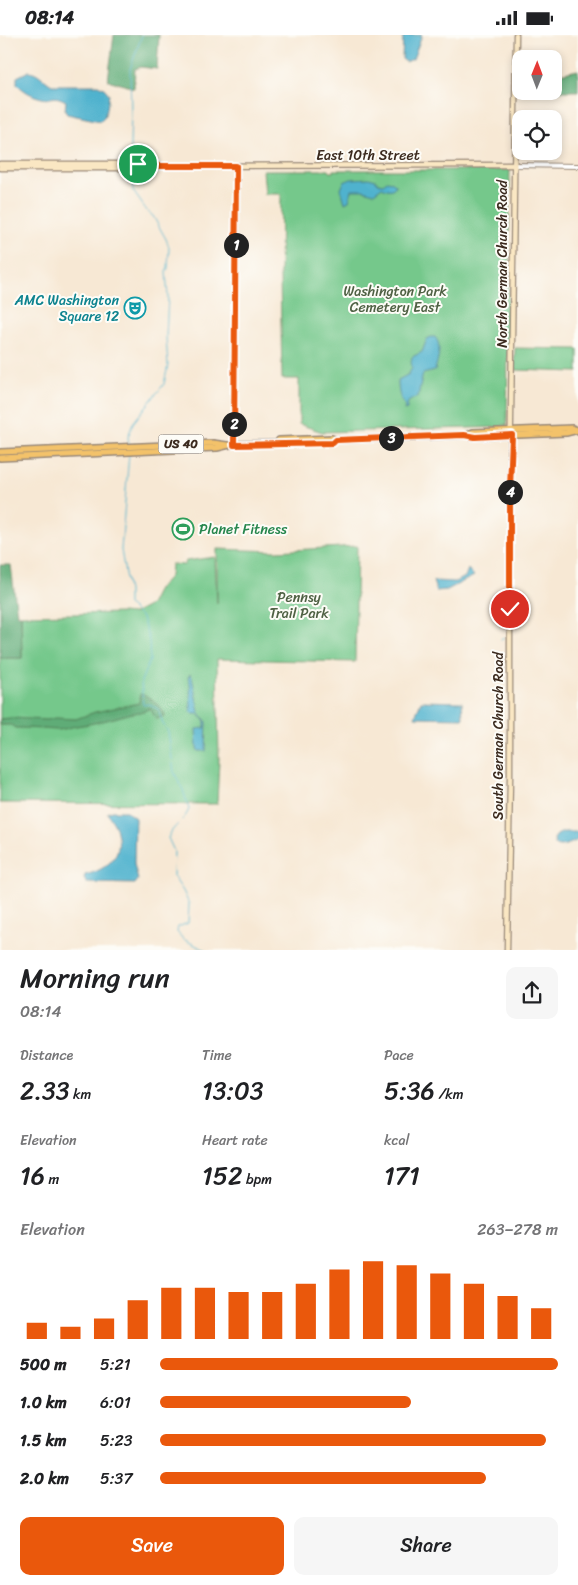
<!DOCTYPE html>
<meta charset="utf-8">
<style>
:root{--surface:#fff;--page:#f6f6f6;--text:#202124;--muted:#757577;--accent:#ea580c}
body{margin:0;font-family:Sriracha,sans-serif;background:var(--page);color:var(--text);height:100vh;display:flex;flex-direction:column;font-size:19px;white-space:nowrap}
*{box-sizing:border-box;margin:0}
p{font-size:16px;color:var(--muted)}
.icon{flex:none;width:28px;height:28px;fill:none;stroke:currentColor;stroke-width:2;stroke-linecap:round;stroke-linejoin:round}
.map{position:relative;height:915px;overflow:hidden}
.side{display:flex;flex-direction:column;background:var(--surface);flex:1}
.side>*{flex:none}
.needle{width:32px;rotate:1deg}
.buttons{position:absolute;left:512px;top:15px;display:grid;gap:10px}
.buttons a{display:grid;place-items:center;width:50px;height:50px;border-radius:10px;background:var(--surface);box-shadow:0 2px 8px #0003;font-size:25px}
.pin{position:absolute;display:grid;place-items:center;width:42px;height:42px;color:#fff;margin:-21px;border:2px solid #fff;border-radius:50%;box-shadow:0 1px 5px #0007}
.km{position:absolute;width:25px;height:25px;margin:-12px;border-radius:50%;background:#222;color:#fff;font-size:14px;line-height:25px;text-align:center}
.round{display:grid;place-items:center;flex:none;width:52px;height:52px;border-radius:10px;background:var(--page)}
.headline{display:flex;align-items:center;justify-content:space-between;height:85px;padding:0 20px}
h1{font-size:28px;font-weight:600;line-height:38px}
.stats{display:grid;grid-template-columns:repeat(3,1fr);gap:8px;height:85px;padding:5px 20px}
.stats div{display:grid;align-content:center}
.stats b{font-size:25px;font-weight:600}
.stats small{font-size:14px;font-weight:400}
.stats p{font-size:14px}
.chart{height:140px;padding:10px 20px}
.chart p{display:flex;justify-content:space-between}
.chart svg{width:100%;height:90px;margin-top:5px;stroke:var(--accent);stroke-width:6}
.cta{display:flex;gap:10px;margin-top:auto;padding:10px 20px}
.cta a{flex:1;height:58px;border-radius:10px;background:var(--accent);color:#fff;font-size:20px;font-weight:600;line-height:58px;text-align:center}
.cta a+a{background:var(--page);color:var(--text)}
ul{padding:0 20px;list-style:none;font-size:16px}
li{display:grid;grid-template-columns:80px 60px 1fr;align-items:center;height:38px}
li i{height:12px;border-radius:6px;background:var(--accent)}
.status{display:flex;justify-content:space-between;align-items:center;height:35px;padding:0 25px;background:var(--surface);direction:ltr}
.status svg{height:14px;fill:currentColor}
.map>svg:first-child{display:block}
.green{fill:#74c88b;stroke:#587954}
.forest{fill:#5fac77;stroke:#4d6b4a}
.water{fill:#4fb2ce;stroke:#456e76}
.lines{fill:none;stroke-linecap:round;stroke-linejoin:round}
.stream{stroke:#4fb2ce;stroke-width:1}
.tertiary-casing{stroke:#998979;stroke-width:6}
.secondary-casing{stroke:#998979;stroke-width:7}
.primary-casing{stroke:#998979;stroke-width:8}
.tertiary{stroke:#fff;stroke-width:4}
.secondary{stroke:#fae7c3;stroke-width:4.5}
.primary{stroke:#f3c26a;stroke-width:5}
.route-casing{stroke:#fff;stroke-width:10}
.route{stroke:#ea580c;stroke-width:6}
.labels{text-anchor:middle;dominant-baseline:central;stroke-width:4;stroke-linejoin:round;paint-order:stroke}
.shield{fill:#fdfcf7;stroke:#75695f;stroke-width:1}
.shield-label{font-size:12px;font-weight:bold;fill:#3b2a1e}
.street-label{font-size:14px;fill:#3b2a1e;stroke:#fdfcf7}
.park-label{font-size:14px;fill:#4f6144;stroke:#fdfcf7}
.culture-label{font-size:14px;fill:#0d838f;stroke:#fdfcf7;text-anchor:end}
.leisure-label{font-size:14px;fill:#27864d;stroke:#fdfcf7;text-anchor:start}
</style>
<div class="status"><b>08:14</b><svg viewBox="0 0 49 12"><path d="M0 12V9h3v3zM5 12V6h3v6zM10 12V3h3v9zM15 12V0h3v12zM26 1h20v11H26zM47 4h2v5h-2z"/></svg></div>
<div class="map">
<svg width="578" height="915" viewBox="0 0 578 915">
<rect width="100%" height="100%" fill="#fdfcf7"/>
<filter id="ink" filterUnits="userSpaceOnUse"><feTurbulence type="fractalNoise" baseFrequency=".02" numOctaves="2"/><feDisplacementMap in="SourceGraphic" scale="10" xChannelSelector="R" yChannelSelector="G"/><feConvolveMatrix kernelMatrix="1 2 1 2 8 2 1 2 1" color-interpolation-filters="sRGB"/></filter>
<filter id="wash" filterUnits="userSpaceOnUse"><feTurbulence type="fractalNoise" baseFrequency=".0096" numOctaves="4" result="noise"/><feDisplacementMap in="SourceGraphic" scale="20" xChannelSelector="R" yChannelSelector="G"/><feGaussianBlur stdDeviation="1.12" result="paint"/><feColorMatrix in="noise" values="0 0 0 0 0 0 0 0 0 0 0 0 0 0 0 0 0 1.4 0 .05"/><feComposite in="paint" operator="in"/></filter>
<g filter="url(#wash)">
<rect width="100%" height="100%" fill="#f7e8d4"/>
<g class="green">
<path d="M 263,135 L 329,135 L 330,137 L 333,137 L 333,135 L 510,135 L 507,392 L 322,397 L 299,389 L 299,344 L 282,344 L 280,241 L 281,159 L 265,159 Z"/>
<path d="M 515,313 L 578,314 L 578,337 L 514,335 Z"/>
<path d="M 357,511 L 355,627 L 217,624 L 219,724 L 217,769 L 0,768 L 0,623 L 22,623 L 21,580 L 121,578 L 133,579 L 150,570 L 158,554 L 170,541 L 171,529 L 184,530 L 186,526 L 215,522 L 217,568 L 217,514 L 277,516 Z"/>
</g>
<g class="forest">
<path d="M 114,0 L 159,0 L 157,34 L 141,32 L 135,34 L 134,53 L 108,45 Z"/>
<path d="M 578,35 L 578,56 L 554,56 L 554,40 Z"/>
<path d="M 0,530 L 11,530 L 17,580 L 21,580 L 22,623 L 0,623 Z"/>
<path d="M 140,659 C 150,661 162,672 165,681 L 156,684 L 150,673 C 143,678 136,677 128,679 C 111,684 93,689 76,691 C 70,692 63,695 57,695 C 43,694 29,693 15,693 L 11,690 L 0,690 L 0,684 L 11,683 L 47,685 L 55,683 L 76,684 L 95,677 L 139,668 Z"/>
</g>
<g class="water">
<path d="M 399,0 L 422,0 L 413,24 L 406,27 L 402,24 L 403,2 Z"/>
<path d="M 29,36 C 39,37 43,45 52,50 L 98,50 L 104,53 L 109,59 L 107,74 L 104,82 L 100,86 L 67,79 L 65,76 L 66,66 C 52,58 51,66 42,63 C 32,61 24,56 17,49 L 17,42 Z"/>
<path d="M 369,143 L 376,145 L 378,148 L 383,149 L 387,146 L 393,147 L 396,150 C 393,156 387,155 382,152 L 374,158 L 363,155 L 352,155 L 349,166 L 345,168 L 341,154 L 344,147 L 351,144 Z"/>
<path d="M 431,302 L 435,302 C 443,311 437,326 435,336 L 423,339 L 418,361 L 408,367 L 407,374 L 404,375 L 405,371 C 399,363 398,356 398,345 L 409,339 L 412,332 L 411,327 L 412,322 L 422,317 L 427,304 Z"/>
<path d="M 468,534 L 474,541 L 447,555 L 436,556 L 433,546 L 455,547 L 465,542 Z"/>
<path d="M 190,639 L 192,642 L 199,677 L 207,687 L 206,716 L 198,716 L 197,713 L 196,694 L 205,693 L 205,686 L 199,679 L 193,679 L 191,677 L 190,648 L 188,643 Z"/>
<path d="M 421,666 L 462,667 L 463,683 L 415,682 Z"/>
<path d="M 113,776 L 126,776 L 135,783 L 134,829 L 138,845 L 135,849 L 87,848 L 84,844 L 85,840 C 106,835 124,821 117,797 C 116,790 111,785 108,779 L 108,777 Z"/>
<path d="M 563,797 L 578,797 L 578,805 C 571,808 563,813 555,810 L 554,804 L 557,800 Z"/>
</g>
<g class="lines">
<g class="stream">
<path d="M 133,127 L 130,111 L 131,78 L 130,34 L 142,0"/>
<path d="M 129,410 L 128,402 L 133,388 L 164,349 L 168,330 L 166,302 L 168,262 L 166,237 L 168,233 L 169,212 L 166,204 L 153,181 L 147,176 L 133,156 L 133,136"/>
<path d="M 129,419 L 121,515 L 128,556 L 128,570 L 142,583 L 149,605 L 150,625 L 141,646 L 143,670 L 149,669 L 158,674 L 163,689 L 168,696 L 174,737 L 183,755 L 189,774 C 185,786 173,790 168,803 L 174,816 L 173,841 L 183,856 L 189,869 L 188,888 L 178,892 L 177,897 L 183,904 L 205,915"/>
<path d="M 501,604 L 504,602"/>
</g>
</g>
</g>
<g filter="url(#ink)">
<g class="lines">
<g class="tertiary-casing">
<g id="tertiary">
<path d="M 514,130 L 578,131"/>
<path d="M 234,409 L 237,131"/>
</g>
</g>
<g class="secondary-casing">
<g id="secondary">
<path d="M 0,129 L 156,129 L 158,131 L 514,130"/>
<path d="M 0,133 L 138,133 L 156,132 L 158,131"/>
<path d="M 507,915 L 510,743 L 510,454 L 516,0"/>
</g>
</g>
<g class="primary-casing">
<g id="primary">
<path d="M 467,400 L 475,402 L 566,398 L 578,395"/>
<path d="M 277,408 L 279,405 L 332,403 L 336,405"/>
<path d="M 0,417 L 213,408 L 227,410"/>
<path d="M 0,423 L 217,413 L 234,409 L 333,407 L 336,405 L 446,401 L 465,400 L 473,397 L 572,393 L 577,395"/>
</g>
</g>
<use href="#tertiary" class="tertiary"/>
<use href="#secondary" class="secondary"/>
<use href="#primary" class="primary"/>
</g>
</g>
<g class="lines" filter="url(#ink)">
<g class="route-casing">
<path id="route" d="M 138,129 L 156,129 L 158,131 L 236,131 L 234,410 L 333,408 L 336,405 L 464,400 L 475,402 L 512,400 L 510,454 L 510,574"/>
</g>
<use href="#route" class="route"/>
</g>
<defs>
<g id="theatre-ring" transform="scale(1.125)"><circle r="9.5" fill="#fdfcf7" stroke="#0f9aa8" stroke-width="1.5"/><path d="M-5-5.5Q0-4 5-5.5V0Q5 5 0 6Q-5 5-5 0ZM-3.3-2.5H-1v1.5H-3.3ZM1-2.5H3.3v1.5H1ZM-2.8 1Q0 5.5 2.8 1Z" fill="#0f9aa8"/></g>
<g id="stadium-ring" transform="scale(1.125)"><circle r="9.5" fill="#fdfcf7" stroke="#2e9e5b" stroke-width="1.5"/><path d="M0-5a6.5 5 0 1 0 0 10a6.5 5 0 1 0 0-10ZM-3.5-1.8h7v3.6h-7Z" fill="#2e9e5b"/></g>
</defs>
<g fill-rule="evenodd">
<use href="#theatre-ring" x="135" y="273"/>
<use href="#stadium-ring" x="183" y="494"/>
</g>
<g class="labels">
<rect class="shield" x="158.5" y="399.5" width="45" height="19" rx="4"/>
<g class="shield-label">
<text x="181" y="409">US 40</text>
</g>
<g class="street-label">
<text x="368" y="120">East 10th Street</text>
<text transform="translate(502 229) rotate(-90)">North German Church Road</text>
<text transform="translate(498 701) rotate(-90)">South German Church Road</text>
</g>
<g class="park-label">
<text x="395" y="256">Washington Park<tspan x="395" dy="16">Cemetery East</tspan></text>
<text x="299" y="562">Pennsy<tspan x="299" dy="16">Trail Park</tspan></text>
</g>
<g class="culture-label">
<text x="119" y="265">AMC Washington<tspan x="119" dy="16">Square 12</tspan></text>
</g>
<g class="leisure-label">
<text x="199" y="494">Planet Fitness</text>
</g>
</g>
</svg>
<div class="buttons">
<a><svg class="needle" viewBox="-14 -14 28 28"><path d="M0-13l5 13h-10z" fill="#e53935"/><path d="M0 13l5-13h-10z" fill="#757577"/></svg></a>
<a><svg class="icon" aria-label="locate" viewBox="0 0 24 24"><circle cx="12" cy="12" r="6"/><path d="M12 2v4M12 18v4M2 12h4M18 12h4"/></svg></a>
</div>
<div class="pin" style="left:138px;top:129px;background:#1e9e55"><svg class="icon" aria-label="arrive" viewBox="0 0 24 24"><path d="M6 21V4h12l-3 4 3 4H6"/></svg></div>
<div class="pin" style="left:510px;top:574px;background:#d93025"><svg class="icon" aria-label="check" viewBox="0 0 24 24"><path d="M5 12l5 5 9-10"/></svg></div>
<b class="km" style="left:236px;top:210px">1</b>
<b class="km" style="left:234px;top:389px">2</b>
<b class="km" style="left:391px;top:403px">3</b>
<b class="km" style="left:510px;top:457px">4</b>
</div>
<section class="side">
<div class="headline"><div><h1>Morning run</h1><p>08:14</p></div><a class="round"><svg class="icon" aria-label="share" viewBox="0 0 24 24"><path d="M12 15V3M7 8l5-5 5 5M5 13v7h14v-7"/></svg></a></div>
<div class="stats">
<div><p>Distance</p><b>2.33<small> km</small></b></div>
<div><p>Time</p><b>13:03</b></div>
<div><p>Pace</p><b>5:36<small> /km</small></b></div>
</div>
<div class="stats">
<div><p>Elevation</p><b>16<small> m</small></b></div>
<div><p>Heart rate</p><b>152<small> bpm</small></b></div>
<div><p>kcal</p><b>171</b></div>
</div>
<div class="chart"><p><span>Elevation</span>263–278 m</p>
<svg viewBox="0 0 160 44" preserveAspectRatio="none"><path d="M5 44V36M15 44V38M25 44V34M35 44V25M45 44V19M55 44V19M65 44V21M75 44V21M85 44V17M95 44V10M105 44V6M115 44V8M125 44V12M135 44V17M145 44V23M155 44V29"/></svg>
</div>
<ul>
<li><b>500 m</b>5:21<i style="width:100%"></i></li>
<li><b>1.0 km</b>6:01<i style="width:63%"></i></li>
<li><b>1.5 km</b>5:23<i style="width:97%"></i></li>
<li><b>2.0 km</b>5:37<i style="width:82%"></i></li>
</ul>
<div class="cta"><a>Save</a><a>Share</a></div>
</section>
